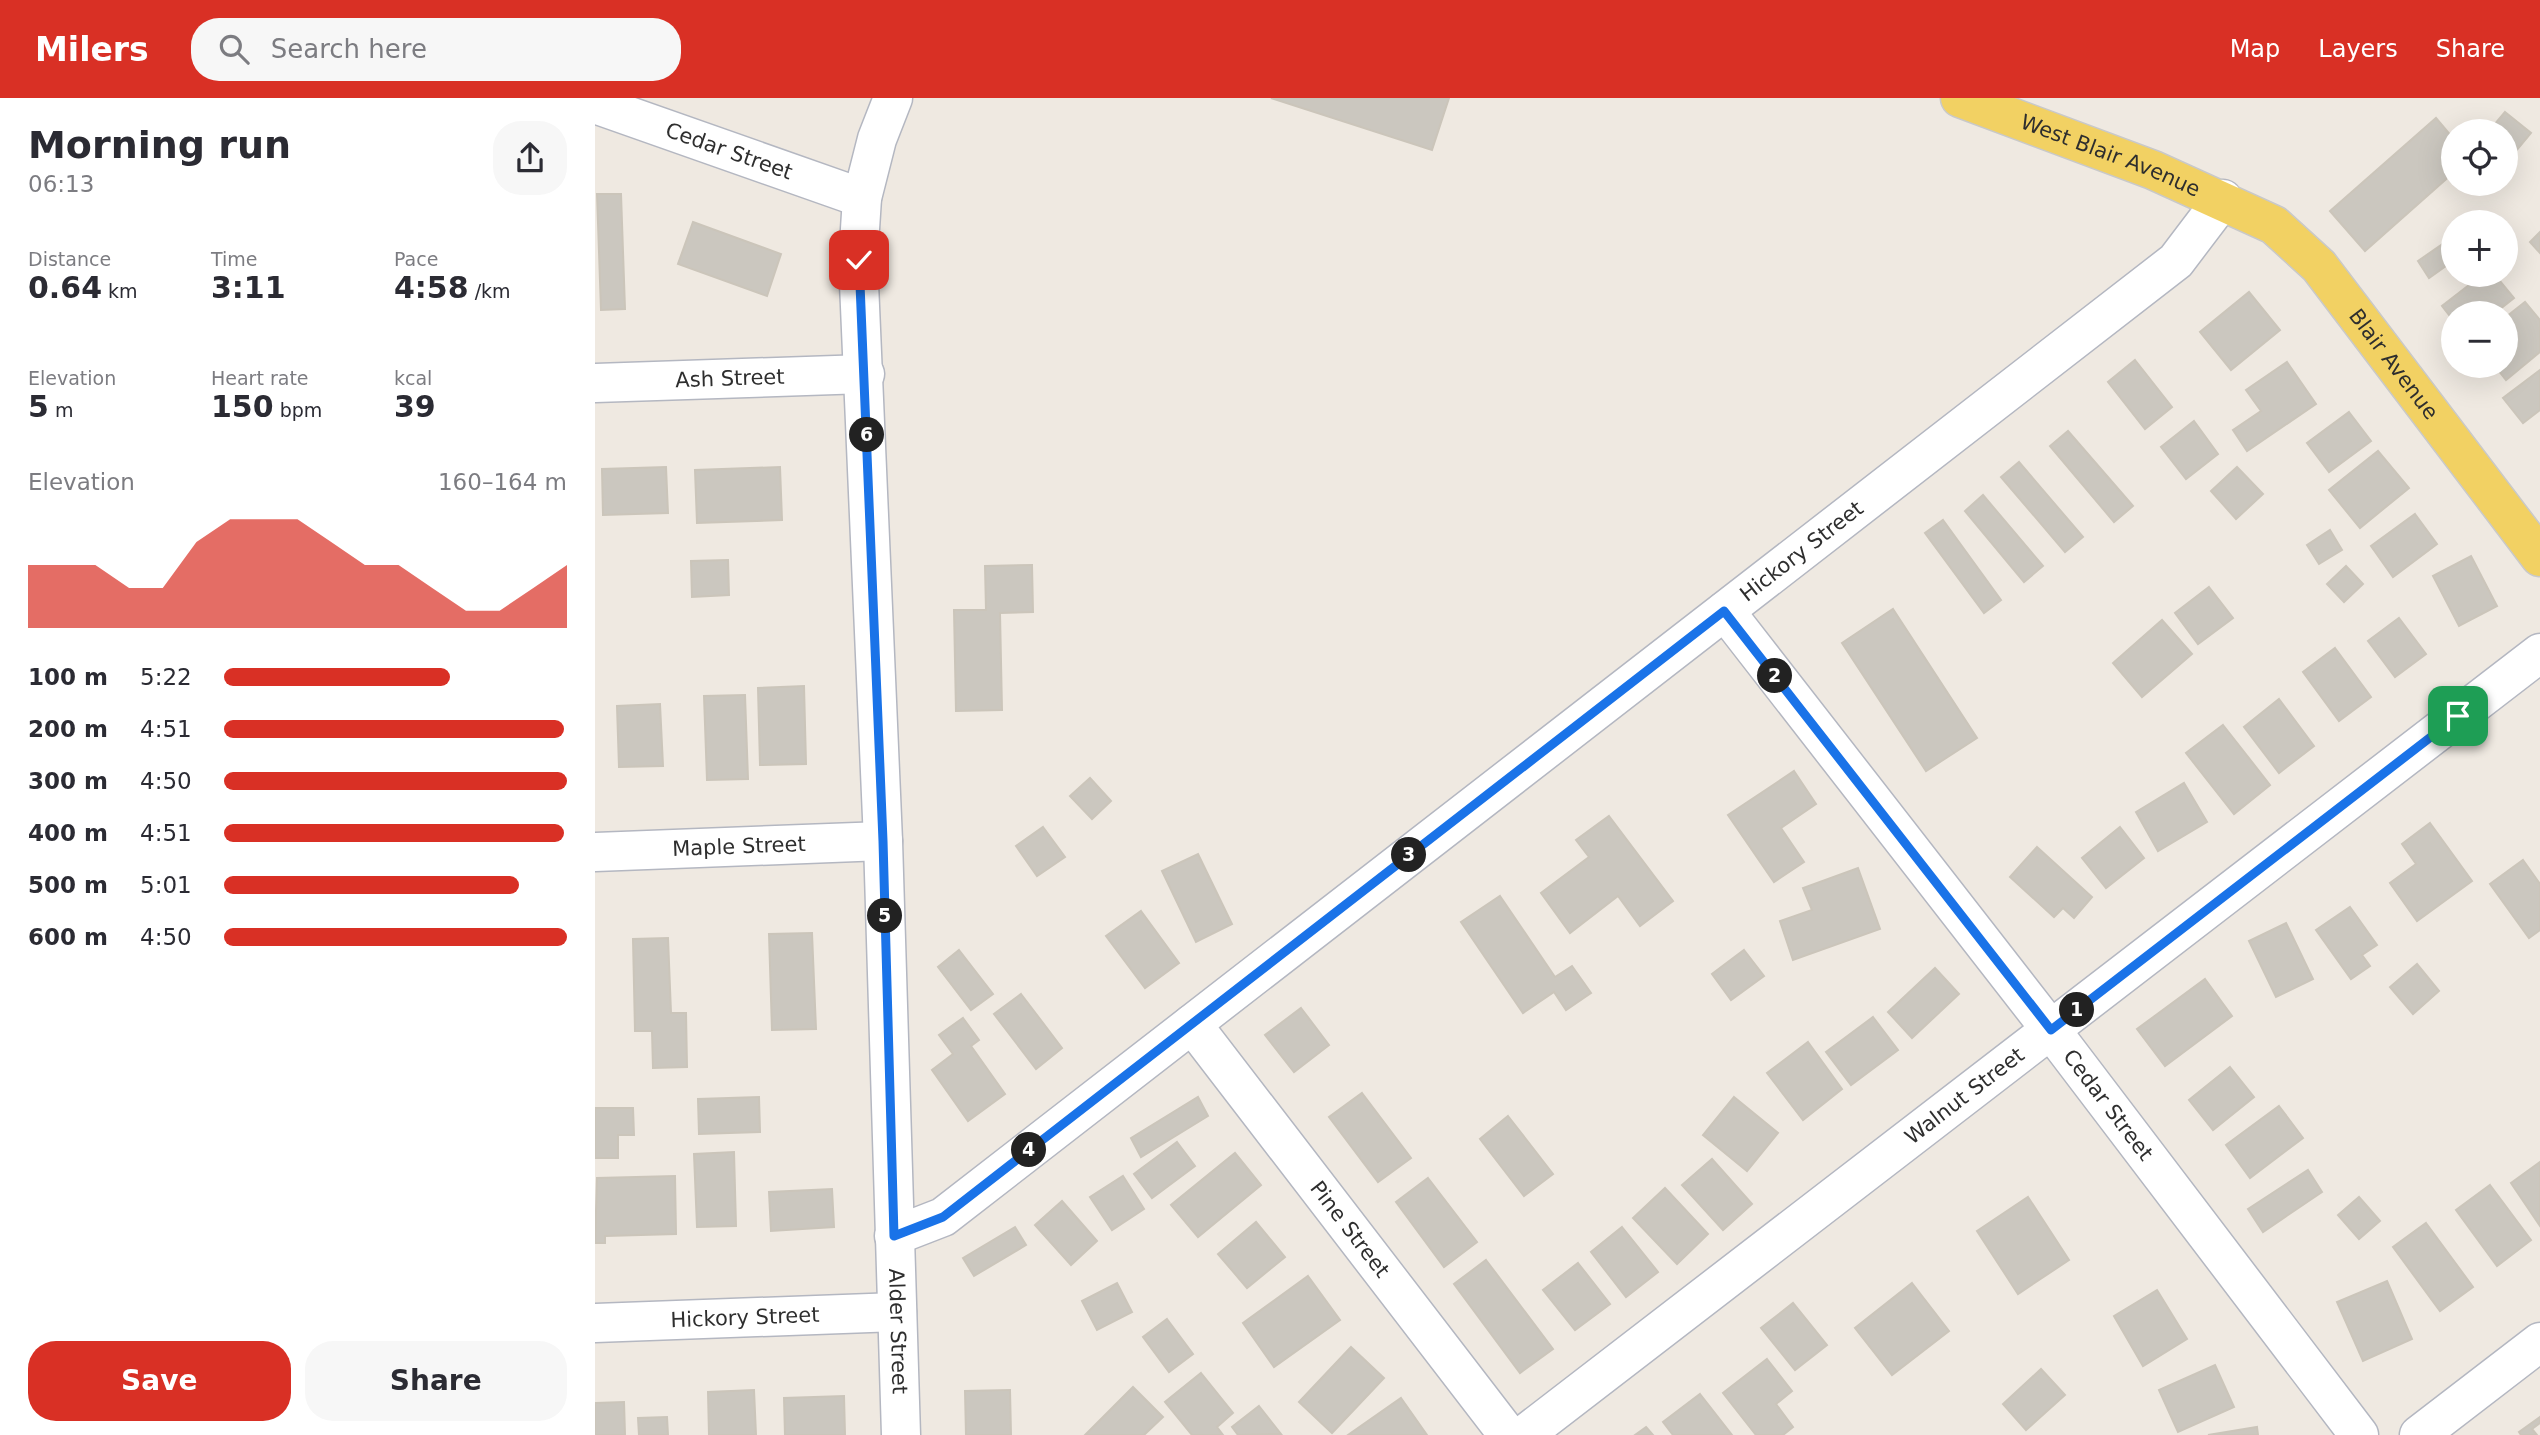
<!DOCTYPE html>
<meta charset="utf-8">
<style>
:root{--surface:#fff;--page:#f7f7f7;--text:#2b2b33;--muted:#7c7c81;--accent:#d93025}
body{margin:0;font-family:"DejaVu Sans",sans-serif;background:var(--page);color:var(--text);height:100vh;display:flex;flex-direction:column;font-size:26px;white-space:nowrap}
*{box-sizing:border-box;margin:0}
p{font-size:23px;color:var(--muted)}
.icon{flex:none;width:38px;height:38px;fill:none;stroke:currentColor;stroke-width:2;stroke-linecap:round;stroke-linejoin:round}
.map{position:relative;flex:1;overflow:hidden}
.panel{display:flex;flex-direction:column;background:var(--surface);width:595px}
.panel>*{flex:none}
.fabs{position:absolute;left:1846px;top:21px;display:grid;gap:14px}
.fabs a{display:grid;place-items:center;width:77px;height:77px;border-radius:50%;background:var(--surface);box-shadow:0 7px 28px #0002;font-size:35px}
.pin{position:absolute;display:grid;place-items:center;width:60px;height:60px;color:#fff;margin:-30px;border-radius:14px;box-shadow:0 4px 10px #0006}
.km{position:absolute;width:35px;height:35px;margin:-18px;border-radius:50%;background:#222;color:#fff;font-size:19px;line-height:35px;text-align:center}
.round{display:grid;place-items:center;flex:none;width:74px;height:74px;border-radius:28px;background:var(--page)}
.headline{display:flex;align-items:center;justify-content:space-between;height:119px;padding:0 28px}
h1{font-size:38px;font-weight:700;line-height:52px}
.stats{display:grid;grid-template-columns:repeat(3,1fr);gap:10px;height:119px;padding:7px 28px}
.stats div{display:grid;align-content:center}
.stats b{font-size:30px;font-weight:700}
.stats small{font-size:19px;font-weight:400}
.stats p{font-size:19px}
.chart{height:196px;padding:14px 28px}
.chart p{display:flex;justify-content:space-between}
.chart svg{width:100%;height:126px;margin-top:7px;fill:var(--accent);opacity:.7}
.primary-button{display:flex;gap:14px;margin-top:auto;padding:14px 28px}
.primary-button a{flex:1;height:80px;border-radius:28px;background:var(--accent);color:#fff;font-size:28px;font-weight:700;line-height:80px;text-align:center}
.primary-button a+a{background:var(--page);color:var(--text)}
ul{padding:0 28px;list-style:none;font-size:23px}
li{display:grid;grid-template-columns:112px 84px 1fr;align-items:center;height:52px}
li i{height:18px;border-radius:9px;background:var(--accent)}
header{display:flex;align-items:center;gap:42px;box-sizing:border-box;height:98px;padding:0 35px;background:var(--accent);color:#fff}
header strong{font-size:33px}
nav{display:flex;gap:38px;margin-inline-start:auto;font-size:24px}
.search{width:490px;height:63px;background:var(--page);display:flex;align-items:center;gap:18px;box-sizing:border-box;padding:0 24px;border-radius:28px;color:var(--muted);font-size:26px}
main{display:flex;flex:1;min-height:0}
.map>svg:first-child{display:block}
.building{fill:#cbc7bf;stroke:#cbc5ba;stroke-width:2}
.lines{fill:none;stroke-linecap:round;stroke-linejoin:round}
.minor-casing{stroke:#b4b7c1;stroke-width:41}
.major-casing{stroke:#c9c9c9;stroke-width:41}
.minor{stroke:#fff;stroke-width:38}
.major{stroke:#f2d163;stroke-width:38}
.route-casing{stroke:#fff;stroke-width:14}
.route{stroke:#1a73e8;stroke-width:9}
.labels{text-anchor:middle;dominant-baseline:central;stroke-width:5;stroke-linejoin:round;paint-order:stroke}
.street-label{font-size:21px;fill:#2e2e2e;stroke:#fff}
</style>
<header>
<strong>Milers</strong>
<div class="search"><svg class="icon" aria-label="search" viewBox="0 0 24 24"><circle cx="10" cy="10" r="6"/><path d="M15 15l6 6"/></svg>Search here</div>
<nav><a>Map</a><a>Layers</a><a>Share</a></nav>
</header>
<main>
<section class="panel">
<div class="headline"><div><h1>Morning run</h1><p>06:13</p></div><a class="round"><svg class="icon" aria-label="share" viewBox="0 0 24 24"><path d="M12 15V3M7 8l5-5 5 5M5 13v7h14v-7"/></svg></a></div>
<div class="stats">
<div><p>Distance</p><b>0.64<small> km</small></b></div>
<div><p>Time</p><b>3:11</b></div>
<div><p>Pace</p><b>4:58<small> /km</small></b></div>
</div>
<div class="stats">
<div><p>Elevation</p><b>5<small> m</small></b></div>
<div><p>Heart rate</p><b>150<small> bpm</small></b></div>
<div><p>kcal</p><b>39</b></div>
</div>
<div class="chart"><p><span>Elevation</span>160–164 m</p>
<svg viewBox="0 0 160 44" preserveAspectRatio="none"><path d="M0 44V22L10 22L20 22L30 30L40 30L50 14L60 6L70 6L80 6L90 14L100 22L110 22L120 30L130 38L140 38L150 30L160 22V44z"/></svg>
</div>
<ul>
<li><b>100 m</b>5:22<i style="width:66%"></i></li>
<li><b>200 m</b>4:51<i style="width:99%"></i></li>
<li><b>300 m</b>4:50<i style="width:100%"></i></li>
<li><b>400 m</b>4:51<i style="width:99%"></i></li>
<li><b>500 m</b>5:01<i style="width:86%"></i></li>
<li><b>600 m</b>4:50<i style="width:100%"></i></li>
</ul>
<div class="primary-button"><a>Save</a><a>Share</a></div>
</section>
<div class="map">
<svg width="1945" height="1337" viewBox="0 0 1945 1337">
<rect width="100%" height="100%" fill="#efe9e1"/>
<g class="building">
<path d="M 676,0 L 854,0 L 837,52 Z"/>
<path d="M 1910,14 L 1936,35 L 1911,65 L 1911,33 L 1894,33 Z"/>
<path d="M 1841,20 L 1858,40 L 1858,75 L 1770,153 L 1735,113 Z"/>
<path d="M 2,96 L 26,96 L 30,211 L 6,212 Z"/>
<path d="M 98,124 L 186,156 L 172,198 L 83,166 Z"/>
<path d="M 1945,134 L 1945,155 L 1935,144 Z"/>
<path d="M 1849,145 L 1858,163 L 1834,180 L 1823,163 Z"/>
<path d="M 1887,177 L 1900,177 L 1919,200 L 1900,215 L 1858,215 L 1858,222 L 1847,208 Z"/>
<path d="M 1654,194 L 1685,232 L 1636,272 L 1605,234 Z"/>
<path d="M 1930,204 L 1945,222 L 1945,254 L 1911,282 L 1900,268 L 1911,268 L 1911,219 Z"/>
<path d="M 1540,262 L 1577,309 L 1550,331 L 1513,284 Z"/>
<path d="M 1692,264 L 1721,306 L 1652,353 L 1638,332 L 1666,313 L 1651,292 Z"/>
<path d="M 1945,272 L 1945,312 L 1928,325 L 1908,300 Z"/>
<path d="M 1754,314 L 1776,343 L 1734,374 L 1712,345 Z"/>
<path d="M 1599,323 L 1623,356 L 1591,381 L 1566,349 Z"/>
<path d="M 1473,333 L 1538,408 L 1519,424 L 1455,348 Z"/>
<path d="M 1783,353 L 1814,390 L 1765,430 L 1734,392 Z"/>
<path d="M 1424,364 L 1488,439 L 1470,454 L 1406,379 Z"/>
<path d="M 71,369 L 73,415 L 8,417 L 7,371 Z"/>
<path d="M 185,369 L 187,422 L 102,425 L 100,372 Z"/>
<path d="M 1642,369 L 1668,396 L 1641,421 L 1616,393 Z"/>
<path d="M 1388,397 L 1448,468 L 1429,484 L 1370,413 Z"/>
<path d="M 1820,416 L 1842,446 L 1798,479 L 1776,448 Z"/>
<path d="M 1348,422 L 1406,502 L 1389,515 L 1330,435 Z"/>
<path d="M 1735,432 L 1747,452 L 1724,466 L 1712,447 Z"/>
<path d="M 1876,458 L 1902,508 L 1864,528 L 1838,478 Z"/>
<path d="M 133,462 L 134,497 L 97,499 L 96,463 Z"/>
<path d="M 437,467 L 438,514 L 405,515 L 407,612 L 361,613 L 359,512 L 391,512 L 390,468 Z"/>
<path d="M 1751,468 L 1768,486 L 1749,504 L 1732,486 Z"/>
<path d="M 1614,489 L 1638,520 L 1603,546 L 1580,515 Z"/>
<path d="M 1298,511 L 1382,640 L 1331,673 L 1247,545 Z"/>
<path d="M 1804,520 L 1831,556 L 1800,579 L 1773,543 Z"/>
<path d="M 1567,522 L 1597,556 L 1547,599 L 1518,565 Z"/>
<path d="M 1740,550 L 1776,599 L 1744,623 L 1708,574 Z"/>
<path d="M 209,588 L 211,666 L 165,667 L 163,590 Z"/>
<path d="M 150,597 L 153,681 L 112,682 L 109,598 Z"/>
<path d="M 1684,601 L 1719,648 L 1684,675 L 1649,629 Z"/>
<path d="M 65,606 L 68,668 L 24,669 L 22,608 Z"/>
<path d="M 1628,627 L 1675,687 L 1639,716 L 1591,655 Z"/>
<path d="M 1199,673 L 1221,706 L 1186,730 L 1209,764 L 1179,784 L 1133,717 Z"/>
<path d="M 495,680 L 516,703 L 497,721 L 475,698 Z"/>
<path d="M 1589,685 L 1612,724 L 1563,753 L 1541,714 Z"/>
<path d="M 1014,718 L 1078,803 L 1045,828 L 1023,798 L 975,835 L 946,795 L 994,759 L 981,742 Z"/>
<path d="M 1835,725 L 1877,783 L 1822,823 L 1795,785 L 1821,766 L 1807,746 Z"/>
<path d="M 448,729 L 470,759 L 442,778 L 421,748 Z"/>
<path d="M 1525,729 L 1549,760 L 1511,790 L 1487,760 Z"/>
<path d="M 1442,749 L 1497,799 L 1479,820 L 1468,810 L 1459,819 L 1415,779 Z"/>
<path d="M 603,756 L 637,826 L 601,844 L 567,773 Z"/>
<path d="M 1928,762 L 1945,786 L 1945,832 L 1934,840 L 1895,786 Z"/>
<path d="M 1263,770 L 1285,831 L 1198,862 L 1185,823 L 1217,812 L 1208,790 Z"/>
<path d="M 905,798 L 960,879 L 977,868 L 996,895 L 971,912 L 959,894 L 928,915 L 866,824 Z"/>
<path d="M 1755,809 L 1782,847 L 1767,857 L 1775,868 L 1756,881 L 1721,832 Z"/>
<path d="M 546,813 L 584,865 L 550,890 L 511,838 Z"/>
<path d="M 1691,825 L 1718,881 L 1681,899 L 1654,843 Z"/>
<path d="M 217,835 L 221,931 L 177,932 L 174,836 Z"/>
<path d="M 73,840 L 76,915 L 91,915 L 92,969 L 58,970 L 57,933 L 40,933 L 38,841 Z"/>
<path d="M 364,852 L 398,896 L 376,912 L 343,869 Z"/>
<path d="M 1149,852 L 1169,878 L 1136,902 L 1117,876 Z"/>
<path d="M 1822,866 L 1844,893 L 1818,916 L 1795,889 Z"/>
<path d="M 1340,870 L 1364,896 L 1317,940 L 1293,914 Z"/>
<path d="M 1610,881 L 1637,918 L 1570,968 L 1542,931 Z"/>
<path d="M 426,896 L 467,950 L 441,971 L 399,916 Z"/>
<path d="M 706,910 L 734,947 L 699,974 L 670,937 Z"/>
<path d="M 1278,919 L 1303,952 L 1256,987 L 1231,954 Z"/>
<path d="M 368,920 L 384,942 L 376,948 L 410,996 L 373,1023 L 337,972 L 358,956 L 344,937 Z"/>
<path d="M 1213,944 L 1247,991 L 1208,1022 L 1172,975 Z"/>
<path d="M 1635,969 L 1659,999 L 1618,1032 L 1594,1002 Z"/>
<path d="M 767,995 L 816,1060 L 783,1084 L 734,1019 Z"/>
<path d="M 164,999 L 165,1034 L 104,1036 L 103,1001 Z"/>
<path d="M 603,999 L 613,1018 L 546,1059 L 536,1040 Z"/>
<path d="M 1139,999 L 1183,1035 L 1152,1073 L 1108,1037 Z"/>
<path d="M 1684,1008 L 1708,1040 L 1655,1080 L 1631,1047 Z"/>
<path d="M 0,1010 L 38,1010 L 39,1037 L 23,1037 L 23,1060 L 0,1060 Z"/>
<path d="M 913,1018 L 958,1076 L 929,1098 L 885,1041 Z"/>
<path d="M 582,1044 L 600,1068 L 557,1100 L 539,1076 Z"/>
<path d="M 139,1054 L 141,1128 L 102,1129 L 99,1056 Z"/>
<path d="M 640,1055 L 666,1087 L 603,1139 L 576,1107 Z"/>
<path d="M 1117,1061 L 1157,1106 L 1128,1132 L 1087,1087 Z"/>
<path d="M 1945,1064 L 1945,1128 L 1916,1085 Z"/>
<path d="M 1713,1072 L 1727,1094 L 1668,1134 L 1653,1111 Z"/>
<path d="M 80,1078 L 81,1136 L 10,1138 L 10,1145 L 0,1145 L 2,1080 Z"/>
<path d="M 528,1078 L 549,1111 L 517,1132 L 495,1099 Z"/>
<path d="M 833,1080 L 882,1144 L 849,1169 L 801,1104 Z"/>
<path d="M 1895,1087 L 1936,1142 L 1902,1168 L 1861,1112 Z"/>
<path d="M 1070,1090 L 1113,1136 L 1082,1166 L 1038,1120 Z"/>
<path d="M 237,1091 L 239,1129 L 176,1133 L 174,1094 Z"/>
<path d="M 1433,1099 L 1474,1162 L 1423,1196 L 1382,1133 Z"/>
<path d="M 1764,1099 L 1785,1123 L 1764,1141 L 1743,1117 Z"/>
<path d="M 467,1103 L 502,1143 L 476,1167 L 440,1127 Z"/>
<path d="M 661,1124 L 690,1159 L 652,1190 L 623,1156 Z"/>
<path d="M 1831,1125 L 1878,1189 L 1845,1213 L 1798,1149 Z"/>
<path d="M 420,1129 L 431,1147 L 379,1178 L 368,1160 Z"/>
<path d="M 1027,1129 L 1063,1174 L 1031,1199 L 996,1154 Z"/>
<path d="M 891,1162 L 958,1251 L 925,1275 L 859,1186 Z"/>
<path d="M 983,1165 L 1015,1206 L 980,1232 L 948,1192 Z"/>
<path d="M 713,1178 L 745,1222 L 679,1269 L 648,1225 Z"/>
<path d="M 1792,1183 L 1817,1241 L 1768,1263 L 1742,1204 Z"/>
<path d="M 522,1185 L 537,1214 L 502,1232 L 487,1203 Z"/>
<path d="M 1317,1185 L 1354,1233 L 1297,1277 L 1260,1230 Z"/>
<path d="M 1562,1192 L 1592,1241 L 1548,1268 L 1519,1218 Z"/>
<path d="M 1198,1205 L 1232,1247 L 1200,1272 L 1166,1230 Z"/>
<path d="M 572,1221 L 598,1256 L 574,1274 L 548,1239 Z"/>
<path d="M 756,1249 L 789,1280 L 737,1335 L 704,1304 Z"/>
<path d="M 1172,1261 L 1197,1293 L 1181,1306 L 1198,1329 L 1188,1337 L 1161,1337 L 1128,1295 Z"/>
<path d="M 1620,1267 L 1639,1309 L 1583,1334 L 1564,1292 Z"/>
<path d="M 1446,1271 L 1470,1297 L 1431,1332 L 1408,1306 Z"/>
<path d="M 606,1275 L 638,1315 L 622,1329 L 628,1337 L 597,1337 L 570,1304 Z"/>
<path d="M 538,1289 L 568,1319 L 549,1337 L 490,1337 Z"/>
<path d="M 159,1292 L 161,1337 L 114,1337 L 113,1294 Z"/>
<path d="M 415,1292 L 416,1337 L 371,1337 L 370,1293 Z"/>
<path d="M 1105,1296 L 1137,1337 L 1078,1337 L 1068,1324 Z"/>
<path d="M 249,1298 L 250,1337 L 190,1337 L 189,1300 Z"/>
<path d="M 806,1300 L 832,1337 L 753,1337 Z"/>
<path d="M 29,1304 L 30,1337 L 0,1337 L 0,1305 Z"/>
<path d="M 664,1308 L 686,1336 L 643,1337 L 637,1329 Z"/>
<path d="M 72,1319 L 73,1337 L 44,1337 L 43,1320 Z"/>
<path d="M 1945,1319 L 1945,1325 L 1937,1331 L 1942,1337 L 1926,1337 L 1924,1334 Z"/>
<path d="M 1051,1329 L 1058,1337 L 1040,1337 Z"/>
<path d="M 1662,1329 L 1663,1337 L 1613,1337 Z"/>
</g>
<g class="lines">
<g class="minor-casing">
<g id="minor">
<path id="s1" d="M 298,0 L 282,41 L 267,100 L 263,162 L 288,743 L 306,1337"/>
<path id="s2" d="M 0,6 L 267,100"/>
<path id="s3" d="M 0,285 L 270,276"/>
<path id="s4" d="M 1130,513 L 1456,932 L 1764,1337"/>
<path id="s5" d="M 0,754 L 288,743"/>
<path id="s6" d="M 597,926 L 913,1337"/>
<path id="s7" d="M 299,1138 L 348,1119 L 1581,163 L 1628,101"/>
<path id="s8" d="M 0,1225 L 302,1214"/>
<path id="s9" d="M 929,1337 L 1945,555"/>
<path d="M 1824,1337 L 1945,1244"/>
</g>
</g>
<g class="major-casing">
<g id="major">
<path id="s10" d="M 1365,0 L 1558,72 L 1679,127 L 1724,168 L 1945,459"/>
</g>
</g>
<use href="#minor" class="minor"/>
<use href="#major" class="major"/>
</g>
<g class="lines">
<g class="route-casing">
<path id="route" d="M 264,162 L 288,743 L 299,1138 L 348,1119 L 1129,513 L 1456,932 L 1863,618"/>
</g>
<use href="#route" class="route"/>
</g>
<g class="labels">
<g class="street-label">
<text stroke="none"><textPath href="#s2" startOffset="142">Cedar Street</textPath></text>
<text stroke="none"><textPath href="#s10" startOffset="161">West Blair Avenue</textPath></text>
<text stroke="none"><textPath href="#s10" startOffset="523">Blair Avenue</textPath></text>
<text stroke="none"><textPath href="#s3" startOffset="135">Ash Street</textPath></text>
<text stroke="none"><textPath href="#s7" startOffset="1139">Hickory Street</textPath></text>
<text stroke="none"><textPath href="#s5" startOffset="144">Maple Street</textPath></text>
<text stroke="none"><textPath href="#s9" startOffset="556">Walnut Street</textPath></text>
<text stroke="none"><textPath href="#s4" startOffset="625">Cedar Street</textPath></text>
<text stroke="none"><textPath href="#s6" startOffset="259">Pine Street</textPath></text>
<text stroke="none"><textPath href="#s8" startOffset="150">Hickory Street</textPath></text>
<text stroke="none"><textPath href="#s1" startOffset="1239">Alder Street</textPath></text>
</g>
</g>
</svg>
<div class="fabs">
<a><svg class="icon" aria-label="locate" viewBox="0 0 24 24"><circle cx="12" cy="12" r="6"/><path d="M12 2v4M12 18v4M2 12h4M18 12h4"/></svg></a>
<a>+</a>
<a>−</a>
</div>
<div class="pin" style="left:1863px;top:618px;background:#1e9e55"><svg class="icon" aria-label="arrive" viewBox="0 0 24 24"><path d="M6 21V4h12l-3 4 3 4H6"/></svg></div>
<div class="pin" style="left:264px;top:162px;background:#d93025"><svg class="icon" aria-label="check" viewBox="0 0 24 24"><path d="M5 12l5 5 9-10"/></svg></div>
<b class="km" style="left:1482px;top:912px">1</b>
<b class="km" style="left:1180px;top:578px">2</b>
<b class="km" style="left:814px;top:757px">3</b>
<b class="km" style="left:434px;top:1052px">4</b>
<b class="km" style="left:290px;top:818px">5</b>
<b class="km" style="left:272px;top:337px">6</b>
</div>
</main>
